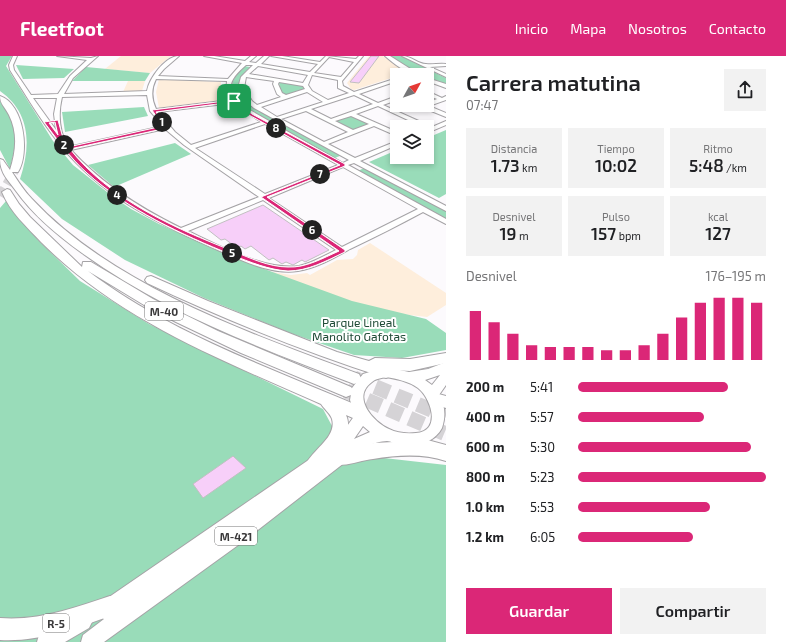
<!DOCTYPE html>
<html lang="es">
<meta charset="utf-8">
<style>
:root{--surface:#fff;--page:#f2f2f2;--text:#202124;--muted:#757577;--accent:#db2777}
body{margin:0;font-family:"Exo 2",sans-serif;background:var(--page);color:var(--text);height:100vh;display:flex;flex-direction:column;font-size:15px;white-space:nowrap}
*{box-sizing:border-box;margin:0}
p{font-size:13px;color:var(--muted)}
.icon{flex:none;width:22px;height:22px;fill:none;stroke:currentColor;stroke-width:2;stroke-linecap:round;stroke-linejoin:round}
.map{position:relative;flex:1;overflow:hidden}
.drawer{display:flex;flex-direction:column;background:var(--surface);width:340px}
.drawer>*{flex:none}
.needle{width:26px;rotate:50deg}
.controls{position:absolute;left:390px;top:12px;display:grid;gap:8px}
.controls a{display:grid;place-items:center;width:44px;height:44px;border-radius:0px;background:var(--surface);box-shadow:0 2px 6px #0003;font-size:20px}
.pin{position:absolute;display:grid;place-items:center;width:34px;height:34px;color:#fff;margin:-17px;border-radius:8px;box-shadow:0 2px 6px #0006}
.km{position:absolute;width:20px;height:20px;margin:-10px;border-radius:50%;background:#222;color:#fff;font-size:11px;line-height:20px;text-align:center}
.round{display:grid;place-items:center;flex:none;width:42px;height:42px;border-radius:0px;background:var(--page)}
.summary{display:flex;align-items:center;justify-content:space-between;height:68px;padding:0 20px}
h1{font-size:22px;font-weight:600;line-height:30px}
.metrics{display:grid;grid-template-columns:repeat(3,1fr);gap:6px;height:68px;padding:4px 20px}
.metrics div{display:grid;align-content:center;border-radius:0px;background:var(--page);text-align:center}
.metrics b{font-size:17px;font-weight:600}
.metrics small{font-size:11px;font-weight:400}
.metrics p{font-size:11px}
.chart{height:112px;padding:8px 20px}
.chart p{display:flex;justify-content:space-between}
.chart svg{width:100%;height:72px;margin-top:4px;stroke:var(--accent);stroke-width:6}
.button{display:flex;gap:8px;margin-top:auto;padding:8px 20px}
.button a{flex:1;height:46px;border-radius:0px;background:var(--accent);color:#fff;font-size:16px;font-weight:600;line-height:46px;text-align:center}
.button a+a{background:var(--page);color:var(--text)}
ul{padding:0 20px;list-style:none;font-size:13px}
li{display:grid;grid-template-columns:64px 48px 1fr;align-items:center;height:30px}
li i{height:10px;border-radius:5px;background:var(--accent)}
header{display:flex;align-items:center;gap:24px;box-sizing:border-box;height:56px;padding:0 20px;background:var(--accent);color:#fff}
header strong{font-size:19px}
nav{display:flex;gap:22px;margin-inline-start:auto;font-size:14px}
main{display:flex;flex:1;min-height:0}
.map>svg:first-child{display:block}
.education{fill:#feeedc}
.green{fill:#99dcb9}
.building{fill:#f7cff9;stroke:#c1bfc1}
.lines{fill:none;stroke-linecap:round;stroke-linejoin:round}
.highway-tunnel-far1{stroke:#d5d3d6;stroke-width:9;stroke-dasharray:9 4.5;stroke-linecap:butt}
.highway-tunnel{stroke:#d5d3d6;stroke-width:15;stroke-dasharray:15 8;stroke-linecap:butt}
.minor-casing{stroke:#a5a3a6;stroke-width:2}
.major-casing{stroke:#a5a3a6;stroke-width:2}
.highway-casing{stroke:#a5a3a6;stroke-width:2}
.minor{fill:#fff;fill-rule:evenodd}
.major{fill:#fff;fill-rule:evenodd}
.highway{fill:#fff;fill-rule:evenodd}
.route{fill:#db2777;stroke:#fff;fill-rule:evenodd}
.labels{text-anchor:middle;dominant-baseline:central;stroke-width:4;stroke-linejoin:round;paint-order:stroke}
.shield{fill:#fff;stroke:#757475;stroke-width:1}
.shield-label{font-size:11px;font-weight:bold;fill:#3a393a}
.park-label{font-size:12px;fill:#204b37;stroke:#fff}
</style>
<header>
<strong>Fleetfoot</strong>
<nav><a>Inicio</a><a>Mapa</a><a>Nosotros</a><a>Contacto</a></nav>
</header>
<main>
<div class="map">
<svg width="446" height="586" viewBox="0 0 446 586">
<rect width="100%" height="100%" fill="#fcfafd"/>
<g class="education">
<path d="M 121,0 L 171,0 L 150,17 L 105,13 Z"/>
<path d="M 369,0 L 383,0 L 407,17 L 354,34 L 351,33 L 347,27 Z"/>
<path d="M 159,23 L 221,26 L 221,38 L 224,44 L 159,52 L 156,36 Z"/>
<path d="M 128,25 L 145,25 L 142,35 L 123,36 Z"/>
<path d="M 370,187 L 446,237 L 446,249 L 427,261 L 384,256 L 330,240 L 267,215 L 291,219 L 307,217 L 310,219 L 337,204 L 353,203 L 357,199 L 358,194 Z"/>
</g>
<g class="green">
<path d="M 0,0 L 12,0 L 6,10 L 53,85 L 73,109 L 112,140 L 131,153 L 159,168 L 245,206 L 352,245 L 426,263 L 446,277 L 446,294 L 402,302 L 354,299 L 290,277 L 204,242 L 125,204 L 62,163 L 20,123 C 31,90 31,57 0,35 Z"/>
<path d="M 390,0 L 401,0 L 446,22 L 446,28 L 427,21 L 427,19 L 418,18 Z"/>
<path d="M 16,9 L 74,13 L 64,22 L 23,23 Z"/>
<path d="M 244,10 L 250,11 C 235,24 236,37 250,50 L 342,99 L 335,102 L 244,51 C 227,35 228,27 244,10 Z"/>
<path d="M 86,11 L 150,17 L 145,25 L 72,25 Z"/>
<path d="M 279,26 L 303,30 L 305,33 L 285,39 L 280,34 Z"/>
<path d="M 0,45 C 22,65 16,88 10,113 L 0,94 Z"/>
<path d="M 144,51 L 148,60 L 65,76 L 62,56 Z"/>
<path d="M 351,59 L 371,68 L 353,75 L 334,65 Z"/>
<path d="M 446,74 L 446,138 L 439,142 L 369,106 L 397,94 L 397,101 L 427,101 L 427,82 Z"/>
<path d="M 175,87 L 191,98 L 114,131 L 88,109 Z"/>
<path d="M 364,112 L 446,155 L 446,163 L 358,115 Z"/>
<path d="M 6,145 L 38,184 L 80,225 L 149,268 L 323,353 L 332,370 L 384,402 L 446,409 L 446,586 L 0,586 L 0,152 Z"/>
</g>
<g class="building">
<path d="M 371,0 L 379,0 L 359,27 L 350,26 Z"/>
<path d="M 263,149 L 329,194 L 305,206 L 302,204 L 293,209 L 286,206 L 282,208 L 273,202 L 269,204 L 251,190 L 245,193 L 241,190 L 237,192 L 225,183 L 221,184 L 207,173 Z"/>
<path d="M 233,400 L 246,412 L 203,442 L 193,428 Z"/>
</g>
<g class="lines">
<path class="highway-tunnel-far1" d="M 0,140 L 15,114"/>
<g class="highway-tunnel">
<path d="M 354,322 L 446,360"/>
<path d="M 346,335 L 446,378"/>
</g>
<g class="minor-casing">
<g id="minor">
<path d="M 13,0 L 17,0 L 13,9 L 14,14 L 31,39 L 58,38 L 70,20 L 87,4 L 57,0 L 91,2 L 98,0 L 73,22 L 64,38 L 147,35 C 149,23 165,0 179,0 L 164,13 L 158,20 L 228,23 L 242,7 L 204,0 L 214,0 L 245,5 L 251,0 L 256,0 L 249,6 L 256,7 L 264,0 L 269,0 L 261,8 L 310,16 L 318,8 L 271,0 L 282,0 L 320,6 L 326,0 L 356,3 L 359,0 L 363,0 L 342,25 L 343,30 L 354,36 L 397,22 L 397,25 L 359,38 L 378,47 L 397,40 L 397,44 L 383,49 L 432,71 L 446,65 L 446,69 L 427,77 L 427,71 L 423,71 L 378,50 L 356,58 L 397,76 L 397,80 L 374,70 L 328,88 L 355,102 L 397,85 L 397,89 L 360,105 L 446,150 L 446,155 L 354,107 L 348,109 L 446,163 L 446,168 L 423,156 C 399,169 375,181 350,193 C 334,202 317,212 298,215 C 272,219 243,205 220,195 C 164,171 109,144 68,98 C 46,73 28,43 10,14 L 9,9 ZM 329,1 L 354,6 L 341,21 L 314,17 ZM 246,9 L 253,9 L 241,21 L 238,32 L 248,47 L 254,52 L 349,104 L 343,107 L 241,49 C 224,32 230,23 246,9 ZM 258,10 L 308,19 L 303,27 L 249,18 ZM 312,19 L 338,24 L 338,32 L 349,37 L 328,44 L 312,35 L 308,29 ZM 246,21 L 274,25 L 273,28 L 277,38 L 281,41 L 257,49 L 252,45 L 244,32 ZM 156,23 L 227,25 L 226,36 L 230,44 L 156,53 C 151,42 151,33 156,23 ZM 279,26 L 303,30 L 305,33 L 286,39 L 282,37 L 278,28 ZM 307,36 L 323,46 L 277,61 L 261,51 ZM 147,39 L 150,55 L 163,70 L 68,91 L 67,89 C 59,74 58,58 62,41 ZM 354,39 L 373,48 L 331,63 L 311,53 ZM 33,42 L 57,42 L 54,58 L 56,74 ZM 233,47 L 261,66 L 191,89 L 175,76 L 158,56 ZM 306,55 L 348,76 L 324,86 L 281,63 ZM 351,60 L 369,68 L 353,74 L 335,65 ZM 265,68 L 338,109 L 265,138 L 195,92 ZM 165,73 L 184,89 L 259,141 L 181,172 C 140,152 102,128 71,94 ZM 343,111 L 418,153 L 342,191 L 269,142 ZM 263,144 L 336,194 C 324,200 312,207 299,210 C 265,215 218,189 188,175 Z"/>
<path d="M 385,0 L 390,0 L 420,19 C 408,19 394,8 385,0 Z"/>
<path d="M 402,0 C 411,0 418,8 426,8 C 433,9 439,7 446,8 L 446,10 L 430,11 L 446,18 L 446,21 Z"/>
<path d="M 427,22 L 446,28 L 446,32 L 427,25 Z"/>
<path d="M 427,35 L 442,42 L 446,40 L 446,44 L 429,50 L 446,57 L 446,61 L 419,50 L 418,49 L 427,49 L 427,47 L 437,43 L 427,39 Z"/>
</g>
</g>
<g class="major-casing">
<g id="major">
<path d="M 446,306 L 446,329 L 439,339 C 445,349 446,360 442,372 C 435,386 415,393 399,389 C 395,388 391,385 387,385 C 381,385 372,388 366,390 L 241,487 L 104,586 L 81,586 L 83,579 L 104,563 L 99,560 L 96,554 L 99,548 L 310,403 L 340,380 L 355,359 L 350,344 L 352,332 L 363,318 L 386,311 L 409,316 L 428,313 ZM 440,319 L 432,329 L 425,324 ZM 386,321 C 397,323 408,325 418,332 C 431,342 442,375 416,377 C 407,378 397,377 389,373 C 373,366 351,341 372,326 C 375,323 382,322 386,321 ZM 363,370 L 370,376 L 354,383 Z"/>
<path d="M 83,557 L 89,560 L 92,566 L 89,572 L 65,586 L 37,586 L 39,579 Z"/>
</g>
</g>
<g class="highway-casing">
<g id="highway">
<path d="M 0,40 C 24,48 30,97 18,116 L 12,116 C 18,125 24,135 32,143 C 113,230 249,277 359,318 L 361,322 L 359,326 L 354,328 L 349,326 C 257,291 162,255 82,197 C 57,179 33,159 16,135 C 8,124 0,117 0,103 L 3,104 L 10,114 C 16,95 18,77 9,59 C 5,51 0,48 0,40 Z"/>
<path d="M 7,133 L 10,134 L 19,148 L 30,161 L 82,211 L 83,206 L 91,206 L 153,243 L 218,275 L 351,331 L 354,335 L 351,339 L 346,341 L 241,297 L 176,266 L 144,249 L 88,215 C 171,278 271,312 366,353 L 368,358 L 366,363 L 360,365 L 346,359 C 352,372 344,385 336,396 L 374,387 L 413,385 L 420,382 L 446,389 L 446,405 C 423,397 397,399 373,403 C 361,404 345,412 334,407 L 332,400 L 321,414 L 315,416 L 309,414 L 306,408 C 313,393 337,381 332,363 C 330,357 324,353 321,348 C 220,303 120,265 41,186 C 27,171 10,156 2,136 Z"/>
<path d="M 151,220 L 208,245 L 337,296 L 369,305 L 375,302 L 410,303 L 446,297 L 446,307 L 410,315 L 392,314 L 391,320 L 386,322 C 304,296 224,263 147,227 L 145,224 L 147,221 Z"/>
<path d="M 435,337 L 446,340 L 446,352 L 430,347 L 427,343 L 430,339 Z"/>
<path d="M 110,540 L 117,543 L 120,550 L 117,557 L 110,560 C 74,573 39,586 0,584 L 0,562 C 39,565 74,552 110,540 Z"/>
</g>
</g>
<use href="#minor" class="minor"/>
<use href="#major" class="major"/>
<use href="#highway" class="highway"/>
</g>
<path class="route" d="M 234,44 L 252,58 L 345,108 L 345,110 L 267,141 L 345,194 L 345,196 C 326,205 308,215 288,215 C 269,214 250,206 232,199 C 181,178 128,154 87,117 C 70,102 57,83 44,66 L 58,64 L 64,86 L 68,91 L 163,70 L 152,54 ZM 233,46 L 249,59 L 340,109 L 261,141 L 339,195 C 323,202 306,212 288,211 C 269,211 250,202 233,195 C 174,172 109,143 70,93 L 167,72 L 156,56 ZM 55,66 L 58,79 L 49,67 Z"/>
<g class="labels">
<g class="shield">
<rect x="145" y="246" width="38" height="18" rx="3"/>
<rect x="215" y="471" width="42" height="18" rx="3"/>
<rect x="43" y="558" width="26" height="18" rx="3"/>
</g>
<g class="shield-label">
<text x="164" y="255">M-40</text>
<text x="236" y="480">M-421</text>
<text x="56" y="567">R-5</text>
</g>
<g class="park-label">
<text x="359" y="266">Parque Lineal<tspan x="359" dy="14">Manolito Gafotas</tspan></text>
</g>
</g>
</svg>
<div class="controls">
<a><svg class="needle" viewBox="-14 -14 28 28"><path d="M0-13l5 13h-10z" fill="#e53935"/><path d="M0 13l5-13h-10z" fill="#757577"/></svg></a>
<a><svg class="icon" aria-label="layers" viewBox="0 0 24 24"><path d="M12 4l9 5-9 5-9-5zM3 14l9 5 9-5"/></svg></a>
</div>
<div class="pin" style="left:234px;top:45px;background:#1e9e55"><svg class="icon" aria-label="arrive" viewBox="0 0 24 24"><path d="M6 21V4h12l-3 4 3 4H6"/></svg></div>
<b class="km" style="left:162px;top:66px">1</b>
<b class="km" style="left:64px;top:89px">2</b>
<b class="km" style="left:117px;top:139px">4</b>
<b class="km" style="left:232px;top:197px">5</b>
<b class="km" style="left:312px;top:174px">6</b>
<b class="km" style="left:320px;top:118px">7</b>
<b class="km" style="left:276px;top:72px">8</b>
</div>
<section class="drawer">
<div class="summary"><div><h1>Carrera matutina</h1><p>07:47</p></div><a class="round"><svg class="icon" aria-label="share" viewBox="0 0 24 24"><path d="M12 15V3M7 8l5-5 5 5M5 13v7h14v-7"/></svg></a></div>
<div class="metrics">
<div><p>Distancia</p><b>1.73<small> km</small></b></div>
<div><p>Tiempo</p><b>10:02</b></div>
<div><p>Ritmo</p><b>5:48<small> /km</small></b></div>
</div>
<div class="metrics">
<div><p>Desnivel</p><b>19<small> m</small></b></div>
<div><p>Pulso</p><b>157<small> bpm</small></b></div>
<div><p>kcal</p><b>127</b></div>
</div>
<div class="chart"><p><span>Desnivel</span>176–195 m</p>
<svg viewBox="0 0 160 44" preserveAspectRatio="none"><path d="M5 44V14M15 44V21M25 44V28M35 44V35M45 44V36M55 44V36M65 44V36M75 44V38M85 44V38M95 44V35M105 44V28M115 44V18M125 44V9M135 44V6M145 44V6M155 44V9"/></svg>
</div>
<ul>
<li><b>200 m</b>5:41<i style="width:80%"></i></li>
<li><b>400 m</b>5:57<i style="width:67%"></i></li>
<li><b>600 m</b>5:30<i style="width:92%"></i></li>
<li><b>800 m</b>5:23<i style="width:100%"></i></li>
<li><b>1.0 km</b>5:53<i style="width:70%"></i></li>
<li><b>1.2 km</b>6:05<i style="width:61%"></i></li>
</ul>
<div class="button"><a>Guardar</a><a>Compartir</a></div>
</section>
</main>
